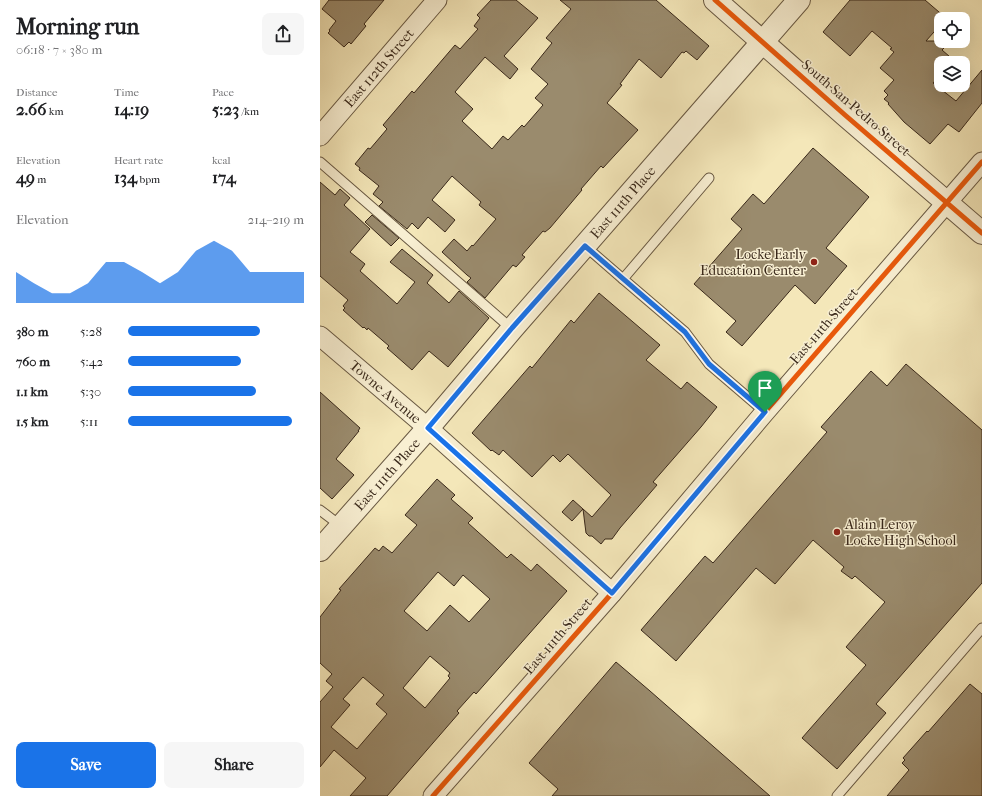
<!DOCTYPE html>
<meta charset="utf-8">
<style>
:root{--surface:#fff;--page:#f6f6f6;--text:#202124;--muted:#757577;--accent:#1a73e8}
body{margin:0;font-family:"IM FELL French Canon",serif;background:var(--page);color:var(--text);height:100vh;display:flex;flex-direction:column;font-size:15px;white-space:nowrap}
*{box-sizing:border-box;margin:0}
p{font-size:13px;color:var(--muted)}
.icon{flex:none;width:22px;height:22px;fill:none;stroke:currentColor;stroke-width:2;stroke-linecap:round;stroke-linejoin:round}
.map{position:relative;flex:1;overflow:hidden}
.sheet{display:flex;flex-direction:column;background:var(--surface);width:320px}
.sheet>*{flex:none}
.fabs{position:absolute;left:614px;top:12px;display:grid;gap:8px}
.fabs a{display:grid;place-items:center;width:36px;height:36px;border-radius:8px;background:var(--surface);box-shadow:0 4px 16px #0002;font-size:20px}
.pin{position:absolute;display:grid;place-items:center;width:34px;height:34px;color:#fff;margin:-41px -17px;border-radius:50% 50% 50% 0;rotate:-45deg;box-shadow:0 0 4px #0007}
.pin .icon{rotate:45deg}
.round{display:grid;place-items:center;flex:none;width:42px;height:42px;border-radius:8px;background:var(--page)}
.headline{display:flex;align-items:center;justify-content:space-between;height:68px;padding:0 16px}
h1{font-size:22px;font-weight:700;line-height:30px}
.figures{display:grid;grid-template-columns:repeat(3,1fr);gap:6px;height:68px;padding:4px 16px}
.figures div{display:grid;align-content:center}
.figures b{font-size:17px;font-weight:700}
.figures small{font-size:11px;font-weight:400}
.figures p{font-size:11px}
.chart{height:112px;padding:8px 16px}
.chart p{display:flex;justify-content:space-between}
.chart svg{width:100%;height:72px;margin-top:4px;fill:var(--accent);opacity:.7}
.cta{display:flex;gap:8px;margin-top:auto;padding:8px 16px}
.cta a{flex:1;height:46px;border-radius:8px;background:var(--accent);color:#fff;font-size:16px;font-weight:700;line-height:46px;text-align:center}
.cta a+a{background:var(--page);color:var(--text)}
ul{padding:0 16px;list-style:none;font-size:13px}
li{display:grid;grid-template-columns:64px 48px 1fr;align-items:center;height:30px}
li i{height:10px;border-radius:5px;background:var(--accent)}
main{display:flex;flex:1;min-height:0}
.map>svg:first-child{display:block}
.building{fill:#9a8b6d;stroke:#39281a;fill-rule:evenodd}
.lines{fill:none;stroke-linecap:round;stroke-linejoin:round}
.service-casing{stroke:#685842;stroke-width:11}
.minor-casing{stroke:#685842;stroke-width:21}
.tertiary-casing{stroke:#685842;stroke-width:24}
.service{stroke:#f8efd2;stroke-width:9}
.minor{stroke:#f8efd2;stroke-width:19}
.tertiary{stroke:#f8efd2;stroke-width:22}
.cycleway-casing{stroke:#f8efd2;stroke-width:8}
.cycleway{stroke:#e8590c;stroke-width:5}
.route-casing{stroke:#fff;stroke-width:8}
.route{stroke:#1a73e8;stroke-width:5}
.poi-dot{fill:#8f2418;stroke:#f8efd2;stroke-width:1.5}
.labels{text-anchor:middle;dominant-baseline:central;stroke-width:3;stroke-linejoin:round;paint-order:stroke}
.street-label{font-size:14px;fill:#39281a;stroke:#f8efd2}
.poi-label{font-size:14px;fill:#39281a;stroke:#f8efd2;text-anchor:end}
</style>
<main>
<section class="sheet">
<div class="headline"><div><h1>Morning run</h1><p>06:18 · 7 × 380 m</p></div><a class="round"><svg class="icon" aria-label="share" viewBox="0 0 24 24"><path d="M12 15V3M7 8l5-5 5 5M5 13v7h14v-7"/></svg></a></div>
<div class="figures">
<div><p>Distance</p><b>2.66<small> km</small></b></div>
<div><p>Time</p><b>14:19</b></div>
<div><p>Pace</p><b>5:23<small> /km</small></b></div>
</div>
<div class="figures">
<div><p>Elevation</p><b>49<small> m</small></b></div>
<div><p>Heart rate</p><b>134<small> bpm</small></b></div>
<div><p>kcal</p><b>174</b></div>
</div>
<div class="chart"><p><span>Elevation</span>214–219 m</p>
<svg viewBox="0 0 160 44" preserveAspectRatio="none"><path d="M0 44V25L10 32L20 38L30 38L40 32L50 19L60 19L70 25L80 32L90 25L100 12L110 6L120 12L130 25L140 25L150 25L160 25V44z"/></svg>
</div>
<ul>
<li><b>380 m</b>5:28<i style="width:75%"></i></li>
<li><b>760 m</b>5:42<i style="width:64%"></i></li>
<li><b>1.1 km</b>5:30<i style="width:73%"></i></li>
<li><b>1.5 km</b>5:11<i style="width:93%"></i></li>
</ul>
<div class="cta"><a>Save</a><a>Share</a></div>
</section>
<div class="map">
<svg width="662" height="796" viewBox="0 0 662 796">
<rect width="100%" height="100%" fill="#f4e7b9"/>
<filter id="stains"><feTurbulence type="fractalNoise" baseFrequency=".005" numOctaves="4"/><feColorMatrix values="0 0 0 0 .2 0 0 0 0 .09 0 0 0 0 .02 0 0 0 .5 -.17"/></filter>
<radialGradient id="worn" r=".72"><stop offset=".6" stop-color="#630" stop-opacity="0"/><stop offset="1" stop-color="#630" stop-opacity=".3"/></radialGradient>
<g class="building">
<path d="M 9,0 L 64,0 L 44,24 L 46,26 L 31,44 L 29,42 L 24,47 L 8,33 L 10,31 L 9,30 L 16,21 L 2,9 Z"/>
<path d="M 171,0 L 196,0 L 218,18 L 184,56 L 198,69 L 190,79 L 165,57 L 135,92 L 153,109 L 142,121 L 172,149 L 183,136 L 188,140 L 202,125 L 204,127 L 223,105 L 215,98 L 228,84 L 211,69 L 232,43 L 226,38 L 251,9 L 240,0 L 336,0 L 389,46 L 377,60 L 366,51 L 364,53 L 362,52 L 341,78 L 319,59 L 300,84 L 302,85 L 287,103 L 318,130 L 283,168 L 281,166 L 261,189 L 262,190 L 230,228 L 225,232 L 223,231 L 202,255 L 205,257 L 196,267 L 193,265 L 165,298 L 147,282 L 151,278 L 147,275 L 122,252 L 134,239 L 147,251 L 152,245 L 153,246 L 176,219 L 159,205 L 161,202 L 132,176 L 112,200 L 135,220 L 125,232 L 108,217 L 98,229 L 92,223 L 87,229 L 59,206 L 63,202 L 53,194 L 59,186 L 39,170 L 40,168 L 35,164 L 48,148 L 50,149 L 67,129 L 63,125 L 92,91 L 94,93 L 135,45 L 140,49 L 158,29 L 154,26 L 160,18 L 157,15 Z"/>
<path d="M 530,0 L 605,0 L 626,18 L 621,19 L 621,24 L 606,41 L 631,41 L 622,50 L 637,63 L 621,63 L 621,74 L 613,83 L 636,101 L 662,70 L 662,103 L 639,132 L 628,124 L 610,144 L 584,122 L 568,104 L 569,103 L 564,99 L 568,95 L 564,91 L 574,80 L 560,68 L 574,52 L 570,49 L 572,48 L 552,31 L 530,56 L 503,32 Z"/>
<path d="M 493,148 L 549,197 L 506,248 L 527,266 L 495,304 L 475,285 L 422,346 L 406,332 L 416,321 L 374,284 L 422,229 L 411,219 L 433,194 L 444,204 Z"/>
<path d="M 0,182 L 15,195 L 20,189 L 30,198 L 24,205 L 50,229 L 30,252 L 45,264 L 40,271 L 77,304 L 95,282 L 70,262 L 82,249 L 113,275 L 107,283 L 129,303 L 139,291 L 169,318 L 128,367 L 109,351 L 92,370 L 67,348 L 69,346 L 48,328 L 47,330 L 44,327 L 43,328 L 23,310 L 25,308 L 23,306 L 28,300 L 0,276 Z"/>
<path d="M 52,215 L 79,238 L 71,246 L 45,222 Z"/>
<path d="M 279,293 L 340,345 L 326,360 L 361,389 L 367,382 L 397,407 L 381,427 L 333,482 L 337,485 L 300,528 L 292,539 L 285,539 L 281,544 L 272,536 L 269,536 L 266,533 L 263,509 L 272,517 L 291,495 L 248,454 L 240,462 L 233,455 L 212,477 L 183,450 L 179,455 L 172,450 L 171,451 L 152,433 L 210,366 L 212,368 L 251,320 L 254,323 Z"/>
<path d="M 586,364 L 662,430 L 662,583 L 556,704 L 566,713 L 517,769 L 482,738 L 546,665 L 526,647 L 565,602 L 535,576 L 532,579 L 521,571 L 524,567 L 493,540 L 455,584 L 436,568 L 356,661 L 321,630 L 385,556 L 393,563 L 507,432 L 501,427 L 551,371 L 567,386 Z"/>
<path d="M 0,392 L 40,428 L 38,431 L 39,431 L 16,459 L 34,475 L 12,499 L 0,488 Z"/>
<path d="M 117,479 L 135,495 L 131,499 L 153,518 L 148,523 L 187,558 L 191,554 L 211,571 L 217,564 L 247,591 L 156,694 L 154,692 L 137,711 L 139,713 L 67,796 L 30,796 L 46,778 L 14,750 L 0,767 L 0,702 L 13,687 L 6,681 L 12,674 L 0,663 L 0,617 L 21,590 L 19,589 L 55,548 L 59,551 L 63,546 L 72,553 L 97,525 L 85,515 ZM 118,572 L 134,586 L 143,575 L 170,599 L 149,622 L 130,605 L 107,631 L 84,611 ZM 110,656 L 130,673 L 128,676 L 130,678 L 105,708 L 83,688 ZM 43,677 L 64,695 L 56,704 L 67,714 L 37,749 L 11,727 L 30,705 L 23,699 Z"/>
<path d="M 253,500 L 263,509 L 252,521 L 242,512 Z"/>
<path d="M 296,662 L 330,691 L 450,796 L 232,796 L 238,789 L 209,763 Z"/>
<path d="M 650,684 L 662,694 L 662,796 L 567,796 L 589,770 L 582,763 L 585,760 L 583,758 L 607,731 L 608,732 Z"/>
</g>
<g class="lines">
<g class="service-casing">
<g id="service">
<path d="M 0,162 L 192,329"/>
<path d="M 389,178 L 303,279 L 365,332 L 389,364 L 445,412"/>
<path d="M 265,246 L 303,279"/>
<path d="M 0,510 L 21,526"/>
<path d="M 517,796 L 662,628"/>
</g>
</g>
<g class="minor-casing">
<g id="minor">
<path id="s1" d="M 0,136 L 117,0"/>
<path id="s2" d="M 0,336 L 108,428 L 292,593"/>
<path d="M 113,796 L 292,593 L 445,412 L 662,162"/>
</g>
</g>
<g class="tertiary-casing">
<g id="tertiary">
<path d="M 395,0 L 525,115 L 662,233"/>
<path id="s3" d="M 0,550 L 108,428 L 192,329 L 479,0"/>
</g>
</g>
<use href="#service" class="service"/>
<use href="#minor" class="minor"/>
<use href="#tertiary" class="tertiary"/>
<g class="cycleway-casing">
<g id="cycleway">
<path d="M 395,0 L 525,115 L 662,233"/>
<path d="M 113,796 L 292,593 L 445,412 L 662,162"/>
</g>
</g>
<use href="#cycleway" class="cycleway"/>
</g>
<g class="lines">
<g class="route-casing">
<path id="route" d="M 265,246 L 365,332 L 389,364 L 445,412 L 292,593 L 108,428 L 192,328 Z"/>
</g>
<use href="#route" class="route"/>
</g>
<g class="poi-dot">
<circle cx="494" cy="262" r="4"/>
<circle cx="517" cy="532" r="4"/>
</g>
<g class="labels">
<g class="street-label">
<text stroke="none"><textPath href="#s1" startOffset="90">East 112th Street</textPath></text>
<text transform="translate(536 108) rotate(41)">South San Pedro Street</text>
<text stroke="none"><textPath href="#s3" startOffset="461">East 111th Place</textPath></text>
<text transform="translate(504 326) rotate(-49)">East 111th Street</text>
<text stroke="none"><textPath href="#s2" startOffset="86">Towne Avenue</textPath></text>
<text stroke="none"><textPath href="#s3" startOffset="101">East 111th Place</textPath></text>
<text transform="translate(238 636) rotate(-49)">East 111th Street</text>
</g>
<g class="poi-label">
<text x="486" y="254">Locke Early<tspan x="486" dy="16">Education Center</tspan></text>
<text x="525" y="524" text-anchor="start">Alain Leroy<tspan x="525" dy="16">Locke High School</tspan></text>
</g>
</g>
<rect width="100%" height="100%" filter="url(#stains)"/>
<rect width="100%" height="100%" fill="url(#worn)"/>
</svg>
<div class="fabs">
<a><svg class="icon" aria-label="locate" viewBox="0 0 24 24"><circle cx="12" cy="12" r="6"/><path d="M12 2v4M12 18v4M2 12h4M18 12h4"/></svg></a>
<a><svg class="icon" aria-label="layers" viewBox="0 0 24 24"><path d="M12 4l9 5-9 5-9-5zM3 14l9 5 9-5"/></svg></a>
</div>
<div class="pin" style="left:445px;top:412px;background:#1e9e55"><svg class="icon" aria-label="arrive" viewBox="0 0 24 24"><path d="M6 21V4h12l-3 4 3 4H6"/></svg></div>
</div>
</main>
